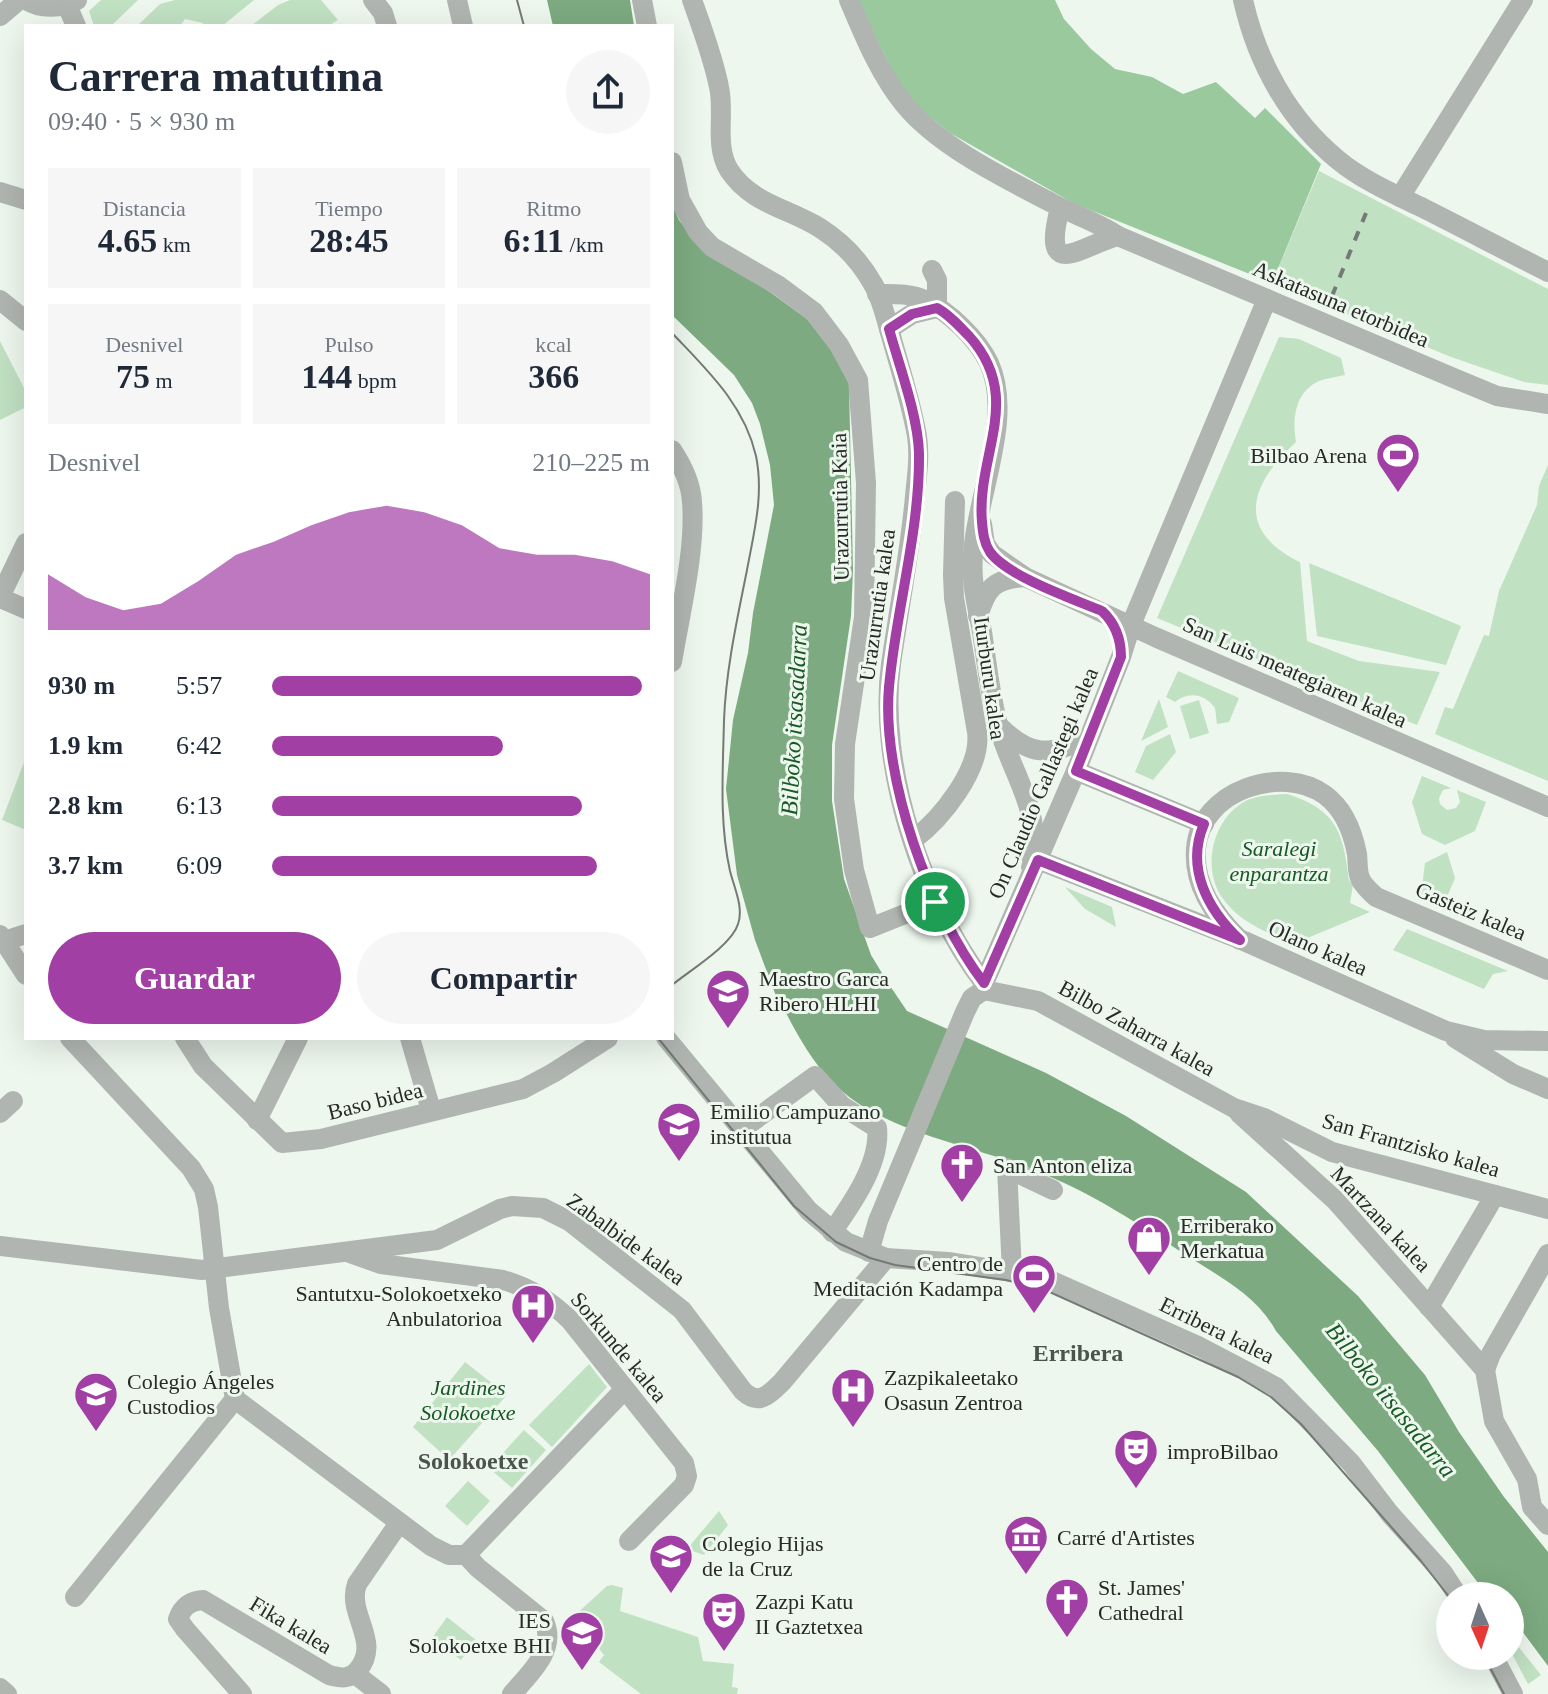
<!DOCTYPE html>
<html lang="es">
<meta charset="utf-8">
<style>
:root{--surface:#fff;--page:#f6f6f7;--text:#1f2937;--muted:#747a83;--accent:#a23fa5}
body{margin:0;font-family:"Times New Roman",serif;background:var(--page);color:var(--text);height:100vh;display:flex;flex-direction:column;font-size:30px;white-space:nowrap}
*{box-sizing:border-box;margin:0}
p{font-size:26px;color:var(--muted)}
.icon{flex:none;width:44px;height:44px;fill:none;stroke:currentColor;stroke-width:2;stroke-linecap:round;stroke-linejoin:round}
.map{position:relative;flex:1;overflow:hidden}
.sheet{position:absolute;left:24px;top:24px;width:650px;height:1016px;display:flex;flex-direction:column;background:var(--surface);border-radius:0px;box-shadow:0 8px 32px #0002}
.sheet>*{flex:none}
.needle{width:52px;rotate:177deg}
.buttons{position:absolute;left:1436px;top:1582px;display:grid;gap:16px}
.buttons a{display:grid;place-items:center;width:88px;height:88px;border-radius:50%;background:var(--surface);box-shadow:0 8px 32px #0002;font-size:40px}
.pin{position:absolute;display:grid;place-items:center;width:68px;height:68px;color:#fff;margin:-34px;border:4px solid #fff;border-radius:50%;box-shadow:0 2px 8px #0007}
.round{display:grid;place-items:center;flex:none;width:84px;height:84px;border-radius:42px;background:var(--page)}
.headline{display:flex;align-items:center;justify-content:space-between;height:136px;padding:0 24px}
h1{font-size:44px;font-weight:800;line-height:60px}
.figures{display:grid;grid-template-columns:repeat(3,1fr);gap:12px;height:136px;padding:8px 24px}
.figures div{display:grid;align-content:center;border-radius:0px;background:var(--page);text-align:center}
.figures b{font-size:34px;font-weight:800}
.figures small{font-size:22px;font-weight:400}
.figures p{font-size:22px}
.chart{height:224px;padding:16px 24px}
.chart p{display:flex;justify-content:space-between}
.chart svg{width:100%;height:144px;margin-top:8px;fill:var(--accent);opacity:.7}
.primary-button{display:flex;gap:16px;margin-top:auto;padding:16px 24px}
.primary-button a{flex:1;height:92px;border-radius:48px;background:var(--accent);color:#fff;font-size:32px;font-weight:800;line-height:92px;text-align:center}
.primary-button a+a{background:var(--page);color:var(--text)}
ul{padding:0 24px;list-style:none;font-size:26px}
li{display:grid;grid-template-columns:128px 96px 1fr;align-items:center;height:60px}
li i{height:20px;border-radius:10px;background:var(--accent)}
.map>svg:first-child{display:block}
.green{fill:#c1e1c3}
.forest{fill:#9bc99e}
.water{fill:#7daa80}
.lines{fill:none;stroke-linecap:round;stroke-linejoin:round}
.minor{stroke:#b0b5b1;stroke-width:20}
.tram{stroke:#747a75;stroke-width:2}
.rail{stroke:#747a75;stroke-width:4;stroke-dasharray:10 10;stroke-linecap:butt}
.route-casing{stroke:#fff;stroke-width:16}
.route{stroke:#a23fa5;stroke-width:10}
.labels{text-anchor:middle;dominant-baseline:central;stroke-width:6;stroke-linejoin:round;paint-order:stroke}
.street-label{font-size:22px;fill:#272a27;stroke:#edf7ee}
.poi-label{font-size:22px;fill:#272a27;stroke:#edf7ee;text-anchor:start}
.park-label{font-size:22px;font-style:italic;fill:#165923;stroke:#edf7ee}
.water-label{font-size:24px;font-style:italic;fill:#185a25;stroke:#edf7ee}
.neighbourhood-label{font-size:24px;font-weight:bold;fill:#4b544c;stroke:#edf7ee}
</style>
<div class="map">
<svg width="1548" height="1694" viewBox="0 0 1548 1694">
<rect width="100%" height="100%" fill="#edf7ee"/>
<g class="green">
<path d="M 101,0 L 138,0 L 111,26 L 94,26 L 89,11 Z"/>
<path d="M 175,0 L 254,0 L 222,26 L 202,26 L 203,23 L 185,19 L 180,26 L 137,26 L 160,4 Z"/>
<path d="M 290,0 L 321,0 L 338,20 L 328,26 L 251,26 L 278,5 Z"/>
<path d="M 1319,171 L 1548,289 L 1548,385 L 1524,382 L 1451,357 L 1272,283 Z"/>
<path d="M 1279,337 L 1299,339 L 1341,358 L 1345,375 C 1337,377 1327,378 1319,381 C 1295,392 1292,419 1296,442 C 1250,484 1234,530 1300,562 L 1307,641 L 1359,661 L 1440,672 L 1417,725 L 1157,618 Z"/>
<path d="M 0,341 L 26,392 L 26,407 L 0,420 Z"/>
<path d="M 1548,465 L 1548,781 L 1435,734 L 1445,707 L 1453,709 L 1484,635 L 1489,636 L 1499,591 L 1537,505 L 1539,486 Z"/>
<path d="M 1309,563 L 1461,626 L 1446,665 L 1317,636 Z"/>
<path d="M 1178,671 L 1239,698 L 1229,722 L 1217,724 L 1215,708 C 1205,694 1188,691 1175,702 L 1166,697 Z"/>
<path d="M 1159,699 L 1168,727 L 1141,741 Z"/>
<path d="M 1199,700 L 1209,733 L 1190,739 L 1180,706 Z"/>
<path d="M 1170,734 L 1176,752 L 1153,780 L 1135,772 L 1146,746 Z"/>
<path d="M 26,757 L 26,830 L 2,820 Z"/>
<path d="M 1422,776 L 1451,788 L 1443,790 L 1439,798 L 1440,804 L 1447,810 L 1456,808 L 1460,802 L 1457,790 L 1486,802 L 1475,831 L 1445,845 L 1422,834 L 1412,802 Z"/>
<path d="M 1287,794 C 1337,810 1343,832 1349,880 L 1353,885 L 1350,903 L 1370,912 L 1293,944 C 1266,932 1238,922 1221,896 C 1201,865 1214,814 1250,799 C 1262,795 1275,795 1287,794 Z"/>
<path d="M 1447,852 L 1455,878 L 1444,904 L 1421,895 L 1425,863 Z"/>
<path d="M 1065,887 L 1112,907 L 1116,927 L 1085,909 Z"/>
<path d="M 1407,929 L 1508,971 L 1493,974 L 1484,989 L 1393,950 Z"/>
<path d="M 465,1362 L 507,1395 L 449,1460 L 413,1427 Z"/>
<path d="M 589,1364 L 607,1387 L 552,1447 L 529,1425 Z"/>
<path d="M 524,1430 L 546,1450 L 512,1488 L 489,1468 Z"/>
<path d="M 468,1481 L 490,1501 L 467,1526 L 445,1506 Z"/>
<path d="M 719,1511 L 728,1525 L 704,1555 L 687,1549 Z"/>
<path d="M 612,1585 L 623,1588 L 620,1611 L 698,1637 L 703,1661 L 734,1664 L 732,1687 L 738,1688 L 737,1694 L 641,1694 L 599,1662 L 604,1655 L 573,1617 L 607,1586 Z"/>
<path d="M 447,1617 L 476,1640 L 461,1660 L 432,1638 Z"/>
<path d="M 1510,1636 L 1541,1675 L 1528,1684 L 1510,1650 Z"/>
</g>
<path class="forest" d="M 857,0 L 1055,0 L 1064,19 L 1091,49 L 1115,69 L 1152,77 L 1183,94 L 1216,82 L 1255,118 L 1265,108 L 1321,164 L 1272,283 L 1073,203 L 950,133 L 906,98 Z"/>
<g class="water">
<path d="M 547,0 L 630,0 L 634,26 L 553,26 Z"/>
<path d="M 672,204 L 679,220 L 704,252 L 759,284 L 807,319 L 831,349 L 849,384 L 853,570 L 851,616 L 832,745 L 832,801 L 844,879 L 871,955 L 888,983 L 907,1011 L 1046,1073 L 1126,1116 L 1246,1192 L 1358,1296 L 1425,1375 L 1459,1432 L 1504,1497 L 1548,1552 L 1548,1666 L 1510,1615 L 1510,1596 L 1488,1596 L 1378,1451 L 1276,1331 C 1257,1296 1222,1278 1189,1257 C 1140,1225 1091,1192 1036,1171 C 971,1144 882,1133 832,1082 C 812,1061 798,1036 785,1011 L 782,1012 L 755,940 L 737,875 L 726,789 L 733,720 L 748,653 L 753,613 L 774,505 L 770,465 L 760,424 L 752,403 L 734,375 L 672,315 Z"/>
</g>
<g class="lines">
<g class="minor">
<path d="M 26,0 C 42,10 61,8 77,0"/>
<path d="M 373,0 L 383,13 L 387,26"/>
<path d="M 457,0 L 463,26"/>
<path d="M 642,0 L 647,26"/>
<path d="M 692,0 C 702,28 713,57 719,87 C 725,113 714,146 729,170 C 751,204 788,208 820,228 C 842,242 860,261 873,284 C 882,299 886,319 891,336 C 900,368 911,402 917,436 C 920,456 917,476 915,496 C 910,553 899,608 891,664 C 877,765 923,903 984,983"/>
<path d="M 849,0 C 864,35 879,73 904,104 C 938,146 1004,178 1052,203 C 1074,215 1098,222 1118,236 L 1456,379 L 1497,396 L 1548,404"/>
<path d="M 1243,0 C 1257,62 1288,119 1338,160 C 1362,180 1394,194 1423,208 C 1465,229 1506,251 1548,272"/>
<path d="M 67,5 L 76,26"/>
<path d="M 0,16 L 19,0"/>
<path d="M 672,162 L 680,200 L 698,232 L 712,247 L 779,286 L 814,312 L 839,345 L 858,380 L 866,483 L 864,617 L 845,744 L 844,799 L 854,870 L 870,928 L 935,902"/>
<path d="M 0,192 L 26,200"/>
<path d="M 1400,197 L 1523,0"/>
<path d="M 1060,208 C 1040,284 1082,245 1118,236"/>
<path d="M 932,270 L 937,280 L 937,308"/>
<path d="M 877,294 C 892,294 911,293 925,300 C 949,312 977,338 989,363 C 1017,425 967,512 973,578 C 974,597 979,614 982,632 C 987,664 990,697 999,728 C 1012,774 1042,811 1032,860"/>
<path d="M 0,300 L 26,321"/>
<path d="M 889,329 L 912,314 L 937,308"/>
<path d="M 672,450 C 682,465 691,484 692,502 C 696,550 680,613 672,662"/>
<path d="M 982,524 L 985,544 L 992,554 L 1025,577 L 1155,637 L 1548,807"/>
<path d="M 0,597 L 26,543"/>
<path d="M 0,598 L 26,609"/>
<path d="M 978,616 C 987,587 994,579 1025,577"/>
<path d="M 999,726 C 1030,757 1049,756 1088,738"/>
<path d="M 1076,771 L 1204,824"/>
<path d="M 913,840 C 941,819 982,769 977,732 L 954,598 L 953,575 L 955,501"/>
<path d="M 1031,867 L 1038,860 L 1244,941 L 1446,1031 L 1484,1040 L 1548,1041"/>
<path d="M 0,935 L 26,975"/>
<path d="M 1240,940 C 1216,917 1193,885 1196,849 C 1200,790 1282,764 1325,795 C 1344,809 1353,833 1357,854 C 1358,862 1357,871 1360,878 C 1363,886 1370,891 1376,897 L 1548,970"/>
<path d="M 4,941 L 26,934"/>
<path d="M 984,990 L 984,983 L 1076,771 L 1121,657 L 1131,625 L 1267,299"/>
<path d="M 984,990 L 1038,1001 L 1234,1108 L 1264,1118 L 1332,1152 L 1548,1209"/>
<path d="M 70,1038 L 191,1168 L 204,1189 L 208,1207 L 219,1308 L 235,1399 L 431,1546 L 449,1555 L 466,1555 L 478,1568 L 544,1621 C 557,1650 530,1673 512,1694"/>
<path d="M 185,1038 L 203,1066 L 282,1143 L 321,1139 L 523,1089 L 553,1073 L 608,1038"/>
<path d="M 410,1038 L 431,1110"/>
<path d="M 666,1038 L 809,1211 L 846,1242 L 886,1258 L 948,1262 L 1043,1277 L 1200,1347 L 1276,1387 L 1351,1463 L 1390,1514 L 1443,1573 L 1458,1596"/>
<path d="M 1455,1038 L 1513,1074 L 1548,1089"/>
<path d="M 0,1113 L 13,1101"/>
<path d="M 1239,1113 L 1335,1200 L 1485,1370 L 1494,1421 L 1527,1479 L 1532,1507 L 1548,1525"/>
<path d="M 257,1120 L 298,1038"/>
<path d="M 742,1129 L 815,1076 L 842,1106 L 877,1128 C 881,1163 851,1205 832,1232"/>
<path d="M 0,1246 L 202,1270 L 437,1240 L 500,1209 L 512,1206 L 543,1208 L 569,1221 L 682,1310 L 743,1391 C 759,1406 769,1395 782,1382 L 886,1258"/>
<path d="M 869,1252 L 878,1221 L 965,1012 L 972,998 L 984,990"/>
<path d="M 350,1253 L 381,1264 L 503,1280 C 530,1288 549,1300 570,1320 L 684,1463 L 687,1476 L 684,1485 L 629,1541"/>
<path d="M 1012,1272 L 1007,1168 L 1053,1190"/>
<path d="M 1429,1307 L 1495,1195"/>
<path d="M 1485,1370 L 1491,1354 L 1548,1254"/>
<path d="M 466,1555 L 624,1390"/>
<path d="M 75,1597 L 235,1399"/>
<path d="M 1493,1656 L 1513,1694"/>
<path d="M 355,1674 L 381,1694"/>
<path d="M 0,1688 L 7,1694"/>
<path d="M 242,1694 L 185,1629 L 178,1619 C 183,1606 190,1601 203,1600 L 329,1675 C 340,1678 350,1680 358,1670 C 382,1641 346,1614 357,1584 L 399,1523"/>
</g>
<g class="tram">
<path d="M 517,0 L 524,26"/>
<path d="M 672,333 C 707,370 744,404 756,456 C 764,495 754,532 747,570 C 737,620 726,669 724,720 C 723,770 719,822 730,871 C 734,887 744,908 738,924 C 732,945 689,971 672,985"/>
<path d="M 658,1038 L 794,1206 L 836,1242 L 870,1258 L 895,1265 L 1006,1280 L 1043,1289 L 1238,1377 L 1271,1397 L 1301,1424 L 1421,1561 L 1450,1598"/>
<path d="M 1484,1656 L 1504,1694"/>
</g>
<path class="rail" d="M 1332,296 L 1366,213"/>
</g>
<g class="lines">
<g class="route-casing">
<path id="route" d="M 937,308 C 950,315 959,326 969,336 C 1025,398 976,454 982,522 C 983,533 984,543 990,552 C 1007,576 1073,599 1102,611 C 1116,624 1121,639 1121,657 L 1076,771 L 1204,824 C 1185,868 1208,910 1240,940 L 1038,860 L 984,983 C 930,913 881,777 889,687 C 896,609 920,532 919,453 C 918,416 899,365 889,329 L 912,314 Z"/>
</g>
<use href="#route" class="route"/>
</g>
<defs>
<g id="stadium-pin" transform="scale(2.3)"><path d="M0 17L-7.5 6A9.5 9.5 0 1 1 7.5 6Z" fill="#a23fa5" stroke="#edf7ee"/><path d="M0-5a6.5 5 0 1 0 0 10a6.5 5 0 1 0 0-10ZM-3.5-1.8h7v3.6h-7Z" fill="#fff"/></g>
<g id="school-pin" transform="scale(2.3)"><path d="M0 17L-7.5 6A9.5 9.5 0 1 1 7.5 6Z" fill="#a23fa5" stroke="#edf7ee"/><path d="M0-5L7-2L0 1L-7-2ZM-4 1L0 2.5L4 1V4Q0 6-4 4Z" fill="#fff"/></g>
<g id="university-pin" transform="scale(2.3)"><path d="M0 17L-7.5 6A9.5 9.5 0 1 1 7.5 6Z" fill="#a23fa5" stroke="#edf7ee"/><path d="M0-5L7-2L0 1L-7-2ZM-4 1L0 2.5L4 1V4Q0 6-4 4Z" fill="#fff"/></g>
<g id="church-pin" transform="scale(2.3)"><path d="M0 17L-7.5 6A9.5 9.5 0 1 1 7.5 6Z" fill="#a23fa5" stroke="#edf7ee"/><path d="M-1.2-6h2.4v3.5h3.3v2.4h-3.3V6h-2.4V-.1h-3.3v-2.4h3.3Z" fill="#fff"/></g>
<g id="shop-pin" transform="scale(2.3)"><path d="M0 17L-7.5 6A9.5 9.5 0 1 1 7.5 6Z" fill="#a23fa5" stroke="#edf7ee"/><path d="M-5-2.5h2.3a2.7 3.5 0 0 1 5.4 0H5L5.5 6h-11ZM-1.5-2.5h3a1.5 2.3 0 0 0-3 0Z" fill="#fff"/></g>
<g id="hospital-pin" transform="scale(2.3)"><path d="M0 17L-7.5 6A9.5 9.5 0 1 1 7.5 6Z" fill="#a23fa5" stroke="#edf7ee"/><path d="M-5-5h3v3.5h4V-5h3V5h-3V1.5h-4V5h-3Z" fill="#fff"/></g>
<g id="theatre-pin" transform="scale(2.3)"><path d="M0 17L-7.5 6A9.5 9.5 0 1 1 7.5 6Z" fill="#a23fa5" stroke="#edf7ee"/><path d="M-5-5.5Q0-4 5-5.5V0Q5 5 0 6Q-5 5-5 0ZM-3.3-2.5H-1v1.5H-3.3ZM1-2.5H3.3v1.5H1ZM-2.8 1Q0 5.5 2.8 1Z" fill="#fff"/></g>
<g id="museum-pin" transform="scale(2.3)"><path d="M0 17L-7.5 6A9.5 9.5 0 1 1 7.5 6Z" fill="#a23fa5" stroke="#edf7ee"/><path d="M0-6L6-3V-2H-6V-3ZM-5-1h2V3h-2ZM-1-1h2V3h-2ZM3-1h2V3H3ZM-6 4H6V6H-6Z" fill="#fff"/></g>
</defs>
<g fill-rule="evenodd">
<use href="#stadium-pin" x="1398" y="455"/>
<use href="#school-pin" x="728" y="991"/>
<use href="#university-pin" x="679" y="1124"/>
<use href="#church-pin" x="962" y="1165"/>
<use href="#shop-pin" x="1149" y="1238"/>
<use href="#stadium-pin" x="1034" y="1276"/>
<use href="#hospital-pin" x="533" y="1306"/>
<use href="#hospital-pin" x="853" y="1390"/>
<use href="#school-pin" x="96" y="1394"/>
<use href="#theatre-pin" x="1136" y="1451"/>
<use href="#museum-pin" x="1026" y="1537"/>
<use href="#school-pin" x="671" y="1556"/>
<use href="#church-pin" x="1067" y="1600"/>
<use href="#theatre-pin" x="724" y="1614"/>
<use href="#school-pin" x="582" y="1633"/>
</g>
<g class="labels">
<g class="street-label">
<text transform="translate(1341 304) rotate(23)">Askatasuna etorbidea</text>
<text transform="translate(840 507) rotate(-91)">Urazurrutia Kaia</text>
<text transform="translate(877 605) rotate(-82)">Urazurrutia kalea</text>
<text transform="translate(1295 672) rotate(24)">San Luis meategiaren kalea</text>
<text transform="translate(990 678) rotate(82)">Iturburu kalea</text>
<text transform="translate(1043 783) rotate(-67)">On Claudio Gallastegi kalea</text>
<text transform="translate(1471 911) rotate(23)">Gasteiz kalea</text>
<text transform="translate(1318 948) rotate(24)">Olano kalea</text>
<text transform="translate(1137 1028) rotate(29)">Bilbo Zaharra kalea</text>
<text transform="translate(375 1101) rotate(-14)">Baso bidea</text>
<text transform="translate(1411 1145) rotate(16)">San Frantzisko kalea</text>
<text transform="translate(1381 1219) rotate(47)">Martzana kalea</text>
<text transform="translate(626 1239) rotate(36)">Zabalbide kalea</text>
<text transform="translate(1217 1330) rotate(26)">Erribera kalea</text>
<text transform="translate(619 1347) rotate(50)">Sorkunde kalea</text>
<text transform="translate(291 1625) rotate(31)">Fika kalea</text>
</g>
<g class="poi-label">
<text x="1367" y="455" text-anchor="end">Bilbao Arena</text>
<text x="759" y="978">Maestro Garca<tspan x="759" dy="25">Ribero HLHI</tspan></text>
<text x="710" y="1111">Emilio Campuzano<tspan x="710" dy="25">institutua</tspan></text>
<text x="993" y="1165">San Anton eliza</text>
<text x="1180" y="1225">Erriberako<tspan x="1180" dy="25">Merkatua</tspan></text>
<text x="1003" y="1263" text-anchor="end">Centro de<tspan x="1003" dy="25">Meditación Kadampa</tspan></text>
<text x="502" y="1293" text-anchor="end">Santutxu-Solokoetxeko<tspan x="502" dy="25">Anbulatorioa</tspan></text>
<text x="884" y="1377">Zazpikaleetako<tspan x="884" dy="25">Osasun Zentroa</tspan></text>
<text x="127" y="1381">Colegio Ángeles<tspan x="127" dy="25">Custodios</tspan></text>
<text x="1167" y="1451">improBilbao</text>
<text x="1057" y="1537">Carré d'Artistes</text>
<text x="702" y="1543">Colegio Hijas<tspan x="702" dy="25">de la Cruz</tspan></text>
<text x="1098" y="1587">St. James'<tspan x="1098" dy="25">Cathedral</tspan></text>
<text x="755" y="1601">Zazpi Katu<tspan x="755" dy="25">II Gaztetxea</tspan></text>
<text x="551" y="1620" text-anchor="end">IES<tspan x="551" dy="25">Solokoetxe BHI</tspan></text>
</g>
<g class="park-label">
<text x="1279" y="848">Saralegi<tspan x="1279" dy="25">enparantza</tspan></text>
<text x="468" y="1387">Jardines<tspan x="468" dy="25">Solokoetxe</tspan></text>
</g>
<g class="water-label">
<text transform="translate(794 720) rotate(-87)">Bilboko itsasadarra</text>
<text transform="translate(1391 1400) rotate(51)">Bilboko itsasadarra</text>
</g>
<g class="neighbourhood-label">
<text x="1078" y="1353">Erribera</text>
<text x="473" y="1461">Solokoetxe</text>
</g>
</g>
</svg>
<div class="buttons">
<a><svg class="needle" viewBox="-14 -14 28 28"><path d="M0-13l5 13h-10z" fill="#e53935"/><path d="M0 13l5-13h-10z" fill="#747a83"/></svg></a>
</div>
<div class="pin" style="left:935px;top:902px;background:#1e9e55"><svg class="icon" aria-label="arrive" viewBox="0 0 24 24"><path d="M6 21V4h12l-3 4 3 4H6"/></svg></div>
<section class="sheet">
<div class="headline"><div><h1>Carrera matutina</h1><p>09:40 · 5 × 930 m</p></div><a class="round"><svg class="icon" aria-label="share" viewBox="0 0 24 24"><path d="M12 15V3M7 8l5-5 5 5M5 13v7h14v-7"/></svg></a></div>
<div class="figures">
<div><p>Distancia</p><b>4.65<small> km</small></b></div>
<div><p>Tiempo</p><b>28:45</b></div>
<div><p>Ritmo</p><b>6:11<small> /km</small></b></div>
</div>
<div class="figures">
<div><p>Desnivel</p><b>75<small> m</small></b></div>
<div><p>Pulso</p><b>144<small> bpm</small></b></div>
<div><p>kcal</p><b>366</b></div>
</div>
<div class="chart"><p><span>Desnivel</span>210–225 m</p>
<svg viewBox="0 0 160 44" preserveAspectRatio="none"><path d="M0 44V27L10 34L20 38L30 36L40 29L50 21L60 17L70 12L80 8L90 6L100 8L110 12L120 19L130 21L140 21L150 23L160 27V44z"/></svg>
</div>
<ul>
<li><b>930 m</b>5:57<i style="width:98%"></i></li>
<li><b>1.9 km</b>6:42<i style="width:61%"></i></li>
<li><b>2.8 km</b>6:13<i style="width:82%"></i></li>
<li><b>3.7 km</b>6:09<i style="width:86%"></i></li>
</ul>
<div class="primary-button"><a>Guardar</a><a>Compartir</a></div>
</section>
</div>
